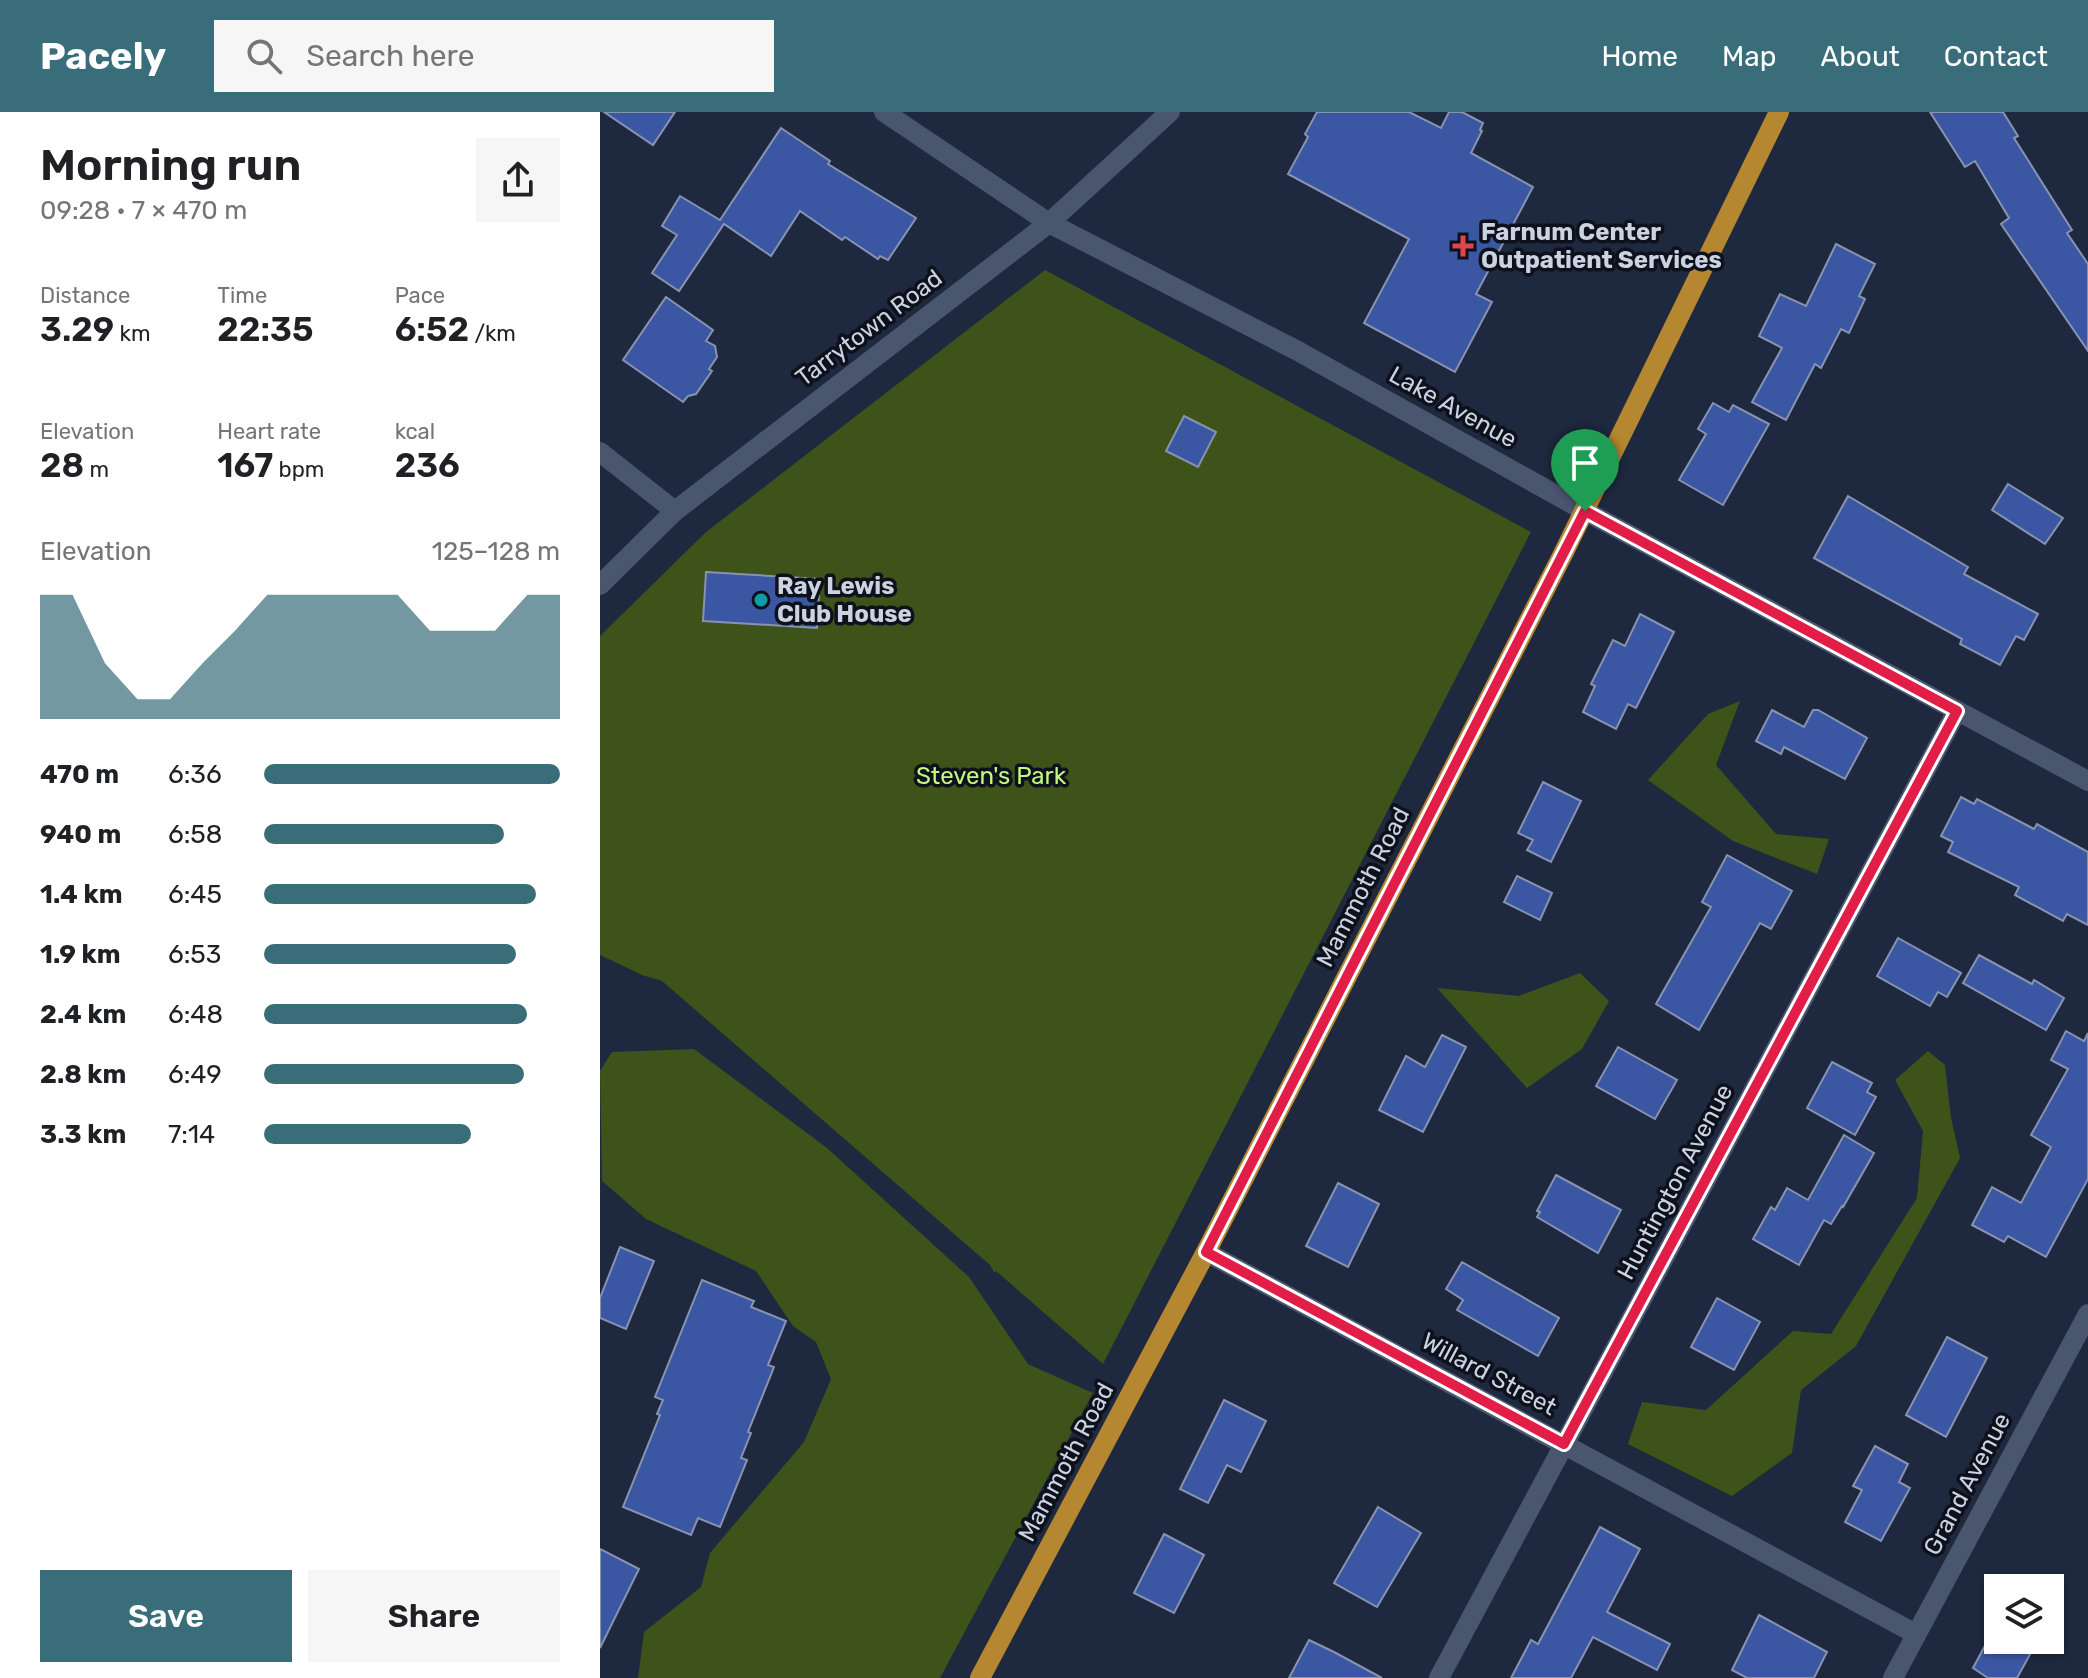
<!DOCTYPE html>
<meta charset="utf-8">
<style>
:root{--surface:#fff;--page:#f6f6f6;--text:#202124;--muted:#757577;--accent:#396d7a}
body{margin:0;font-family:Rubik,sans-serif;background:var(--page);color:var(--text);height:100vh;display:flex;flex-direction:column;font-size:30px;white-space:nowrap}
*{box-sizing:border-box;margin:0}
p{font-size:26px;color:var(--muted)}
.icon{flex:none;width:44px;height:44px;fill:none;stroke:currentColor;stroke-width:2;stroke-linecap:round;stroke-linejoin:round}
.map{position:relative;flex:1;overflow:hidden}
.drawer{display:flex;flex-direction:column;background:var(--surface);width:600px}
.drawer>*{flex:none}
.buttons{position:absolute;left:1384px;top:1462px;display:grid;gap:16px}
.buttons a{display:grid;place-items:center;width:80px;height:80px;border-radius:0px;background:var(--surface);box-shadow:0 2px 6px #0004;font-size:40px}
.pin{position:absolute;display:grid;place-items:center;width:68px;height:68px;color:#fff;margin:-82px -34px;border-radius:50% 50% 50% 0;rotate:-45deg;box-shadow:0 0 8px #0007}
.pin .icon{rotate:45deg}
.round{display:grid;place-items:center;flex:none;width:84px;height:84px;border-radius:0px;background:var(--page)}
.headline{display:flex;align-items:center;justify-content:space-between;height:136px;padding:0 40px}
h1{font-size:44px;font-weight:600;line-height:60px}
.figures{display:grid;grid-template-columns:repeat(3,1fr);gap:12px;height:136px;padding:8px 40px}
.figures div{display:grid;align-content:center}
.figures b{font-size:34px;font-weight:600}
.figures small{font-size:22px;font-weight:400}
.figures p{font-size:22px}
.chart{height:224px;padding:16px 40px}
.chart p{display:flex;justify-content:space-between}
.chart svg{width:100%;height:144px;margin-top:8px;fill:var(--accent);opacity:.7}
.button{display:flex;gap:16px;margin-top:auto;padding:16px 40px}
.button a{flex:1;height:92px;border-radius:0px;background:var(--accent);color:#fff;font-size:32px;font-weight:600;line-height:92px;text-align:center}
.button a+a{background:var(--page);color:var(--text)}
ul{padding:0 40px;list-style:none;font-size:26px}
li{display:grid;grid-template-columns:128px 96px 1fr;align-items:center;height:60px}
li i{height:20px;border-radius:10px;background:var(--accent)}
header{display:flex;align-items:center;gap:48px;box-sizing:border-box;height:112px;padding:0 40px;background:var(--accent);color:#fff}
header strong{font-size:38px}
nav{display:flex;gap:44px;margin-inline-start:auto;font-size:28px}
.search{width:560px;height:72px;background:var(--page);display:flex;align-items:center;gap:20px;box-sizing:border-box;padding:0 28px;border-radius:0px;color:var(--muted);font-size:30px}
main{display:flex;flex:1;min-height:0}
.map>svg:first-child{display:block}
.green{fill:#3d5319}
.building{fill:#3b57a3;stroke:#8793af;stroke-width:2}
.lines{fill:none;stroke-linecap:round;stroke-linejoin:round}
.minor{stroke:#4a556e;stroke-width:20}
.major{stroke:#b48730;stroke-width:20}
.route-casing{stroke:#fff;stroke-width:16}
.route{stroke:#e11d48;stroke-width:10}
.health-dot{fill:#e0444e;stroke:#0d111b;stroke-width:3}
.culture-dot{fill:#0f9aa8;stroke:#0d111b;stroke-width:3}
.labels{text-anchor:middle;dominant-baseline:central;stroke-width:7;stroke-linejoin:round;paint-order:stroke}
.poi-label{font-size:24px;font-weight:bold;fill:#cbd2e1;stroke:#0d111b;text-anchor:start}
.street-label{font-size:24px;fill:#cbd2e1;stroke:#0d111b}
.park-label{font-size:24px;fill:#c5f67f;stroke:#0d111b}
</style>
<header>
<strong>Pacely</strong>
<div class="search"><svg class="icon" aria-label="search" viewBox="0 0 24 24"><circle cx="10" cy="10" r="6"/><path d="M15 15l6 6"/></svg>Search here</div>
<nav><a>Home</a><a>Map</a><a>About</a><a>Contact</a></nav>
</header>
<main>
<section class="drawer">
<div class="headline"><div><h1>Morning run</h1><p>09:28 · 7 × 470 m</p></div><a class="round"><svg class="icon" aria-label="share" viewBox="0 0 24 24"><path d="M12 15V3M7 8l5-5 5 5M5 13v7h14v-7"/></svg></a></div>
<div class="figures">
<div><p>Distance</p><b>3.29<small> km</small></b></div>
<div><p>Time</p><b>22:35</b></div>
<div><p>Pace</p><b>6:52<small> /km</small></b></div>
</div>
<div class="figures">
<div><p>Elevation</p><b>28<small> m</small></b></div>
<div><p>Heart rate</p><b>167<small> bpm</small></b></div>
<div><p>kcal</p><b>236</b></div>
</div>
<div class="chart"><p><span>Elevation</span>125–128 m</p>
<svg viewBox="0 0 160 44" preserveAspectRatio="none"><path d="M0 44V6L10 6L20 27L30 38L40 38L50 27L60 17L70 6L80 6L90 6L100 6L110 6L120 17L130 17L140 17L150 6L160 6V44z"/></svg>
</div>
<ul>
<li><b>470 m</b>6:36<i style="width:100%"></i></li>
<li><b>940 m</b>6:58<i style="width:81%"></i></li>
<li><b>1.4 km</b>6:45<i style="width:92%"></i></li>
<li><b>1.9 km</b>6:53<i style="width:85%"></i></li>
<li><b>2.4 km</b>6:48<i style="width:89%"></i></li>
<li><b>2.8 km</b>6:49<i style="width:88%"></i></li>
<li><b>3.3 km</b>7:14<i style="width:70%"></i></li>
</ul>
<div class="button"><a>Save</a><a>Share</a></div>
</section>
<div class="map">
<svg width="1488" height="1566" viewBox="0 0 1488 1566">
<rect width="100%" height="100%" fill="#1e283e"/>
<g class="green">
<path d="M 445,158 L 931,420 L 503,1252 L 396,1159 L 394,1160 L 390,1153 L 62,869 L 42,863 L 0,843 L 0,524 L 106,420 Z"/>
<path d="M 1140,589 L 1116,653 L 1176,722 L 1229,727 L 1217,762 L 1133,729 L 1048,668 L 1108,602 Z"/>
<path d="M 980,861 L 1009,889 L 982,937 L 927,976 L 837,876 L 919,884 Z"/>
<path d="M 94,937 L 227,1036 L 369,1165 L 428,1252 L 493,1281 L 340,1566 L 38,1566 L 44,1520 L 101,1475 L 110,1441 L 204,1330 L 231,1267 L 216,1230 L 193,1214 L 156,1159 L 46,1107 L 2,1069 L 0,959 L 12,940 Z"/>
<path d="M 1328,939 L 1345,953 L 1351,1006 L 1360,1046 L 1256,1234 L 1201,1278 L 1192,1341 L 1132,1384 L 1028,1332 L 1042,1290 L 1106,1298 L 1193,1219 L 1231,1222 L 1317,1086 L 1323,1019 L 1295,968 Z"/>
</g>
<g class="building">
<path d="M 4,0 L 75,0 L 53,33 Z"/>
<path d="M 717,0 L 809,0 L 841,16 L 849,0 L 862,0 L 883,11 L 880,18 L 882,19 L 871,41 L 933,75 L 876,182 L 892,190 L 855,260 L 764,211 L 809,127 L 688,62 L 708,25 L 705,22 Z"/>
<path d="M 1330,0 L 1403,0 L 1418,24 L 1414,26 L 1472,118 L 1467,121 L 1488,152 L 1488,239 L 1401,112 L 1409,106 L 1375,49 L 1365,55 Z"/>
<path d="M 181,16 L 230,49 L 228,52 L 316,106 L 288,148 L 280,144 L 278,147 L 245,125 L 242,128 L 200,99 L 171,144 L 124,112 L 79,179 L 52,161 L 77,123 L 62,114 L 80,84 L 120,108 Z"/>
<path d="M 1236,132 L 1275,152 L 1259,184 L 1265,187 L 1249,221 L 1241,217 L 1221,256 L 1215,252 L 1186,308 L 1152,290 L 1182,236 L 1159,224 L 1180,182 L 1206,194 Z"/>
<path d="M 66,185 L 113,218 L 106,229 L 115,234 L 117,245 L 109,257 L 112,259 L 96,282 L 88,284 L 83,290 L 23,248 Z"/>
<path d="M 1113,291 L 1129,300 L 1133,293 L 1169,312 L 1123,393 L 1079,368 L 1106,322 L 1098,317 Z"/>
<path d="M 584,304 L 616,320 L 598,355 L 566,339 Z"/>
<path d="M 1408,372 L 1463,406 L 1445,432 L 1392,398 Z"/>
<path d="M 1248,384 L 1368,455 L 1364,462 L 1438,502 L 1424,528 L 1416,524 L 1400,553 L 1360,532 L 1362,527 L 1214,446 Z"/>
<path d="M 106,460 L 220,467 L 217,516 L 103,509 Z"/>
<path d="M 1040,502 L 1074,520 L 1036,596 L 1028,592 L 1016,617 L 983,600 L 995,574 L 991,572 L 1013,528 L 1025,534 Z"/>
<path d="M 1172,598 L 1204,615 L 1213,598 L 1218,598 L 1267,626 L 1245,667 L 1184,635 L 1181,642 L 1156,629 Z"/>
<path d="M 943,670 L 981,689 L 951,750 L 927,738 L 933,728 L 918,721 Z"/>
<path d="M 1361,685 L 1374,692 L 1377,687 L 1434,717 L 1437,712 L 1488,740 L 1488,813 L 1467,802 L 1463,809 L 1415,783 L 1419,775 L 1348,740 L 1353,730 L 1341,724 Z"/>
<path d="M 1127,743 L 1192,779 L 1171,817 L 1160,811 L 1099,918 L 1056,892 L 1111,795 L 1102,790 Z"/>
<path d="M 917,764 L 952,781 L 940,808 L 904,790 Z"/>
<path d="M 1298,826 L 1361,861 L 1347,885 L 1338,880 L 1330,894 L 1277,864 Z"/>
<path d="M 1379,843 L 1432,872 L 1434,868 L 1464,886 L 1446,918 L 1363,871 Z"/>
<path d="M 1466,919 L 1484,929 L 1488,921 L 1488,1067 L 1446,1145 L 1408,1124 L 1404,1130 L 1372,1113 L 1392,1075 L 1421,1091 L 1451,1035 L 1431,1023 L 1468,957 L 1451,948 Z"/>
<path d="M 842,923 L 866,935 L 823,1020 L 779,998 L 806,944 L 825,955 Z"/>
<path d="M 1018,935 L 1077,968 L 1055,1007 L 996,974 Z"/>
<path d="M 1232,950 L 1272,971 L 1267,980 L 1276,985 L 1255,1023 L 1207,996 Z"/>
<path d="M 1244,1023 L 1274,1041 L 1243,1095 L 1242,1094 L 1231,1112 L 1224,1108 L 1199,1153 L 1153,1127 L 1171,1095 L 1175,1098 L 1187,1076 L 1208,1088 Z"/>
<path d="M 956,1063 L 1021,1098 L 998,1141 L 937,1105 L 940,1100 L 937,1099 Z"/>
<path d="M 738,1071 L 779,1092 L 748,1155 L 706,1134 Z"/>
<path d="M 20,1135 L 54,1149 L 26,1217 L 0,1206 L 0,1186 Z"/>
<path d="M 862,1150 L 959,1206 L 938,1244 L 857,1198 L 863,1188 L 846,1177 Z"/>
<path d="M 102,1168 L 154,1189 L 151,1195 L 186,1209 L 168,1253 L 174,1255 L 148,1320 L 151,1321 L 141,1346 L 147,1348 L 120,1415 L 98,1406 L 91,1423 L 23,1395 L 60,1303 L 57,1302 L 63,1288 L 55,1285 Z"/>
<path d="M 1117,1186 L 1160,1210 L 1134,1258 L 1091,1235 Z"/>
<path d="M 1347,1225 L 1387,1246 L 1346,1325 L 1306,1303 Z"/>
<path d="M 624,1288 L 666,1309 L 641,1360 L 627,1353 L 608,1391 L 580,1377 Z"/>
<path d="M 1275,1334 L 1308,1352 L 1299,1370 L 1310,1376 L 1281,1429 L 1245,1410 L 1262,1378 L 1253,1374 Z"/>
<path d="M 778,1395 L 821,1421 L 777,1495 L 734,1471 Z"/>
<path d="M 1000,1415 L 1040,1437 L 1007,1500 L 1070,1532 L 1057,1558 L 993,1525 L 971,1566 L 911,1566 L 931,1528 L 938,1532 Z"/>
<path d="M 564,1422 L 604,1443 L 574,1501 L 534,1481 Z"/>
<path d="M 0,1437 L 39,1457 L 0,1536 Z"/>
<path d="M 1159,1503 L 1227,1540 L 1214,1566 L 1147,1566 L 1132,1558 Z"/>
<path d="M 709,1528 L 734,1540 L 782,1566 L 689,1566 Z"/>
<path d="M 1388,1528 L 1438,1528 L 1417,1566 L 1388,1566 L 1373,1556 Z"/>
</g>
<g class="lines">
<g class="minor">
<path d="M 284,0 L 449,111 L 696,238 L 985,399 L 1488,669"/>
<path d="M 0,340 L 75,399"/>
<path d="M 0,473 L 75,399 L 449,111 L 570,0"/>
<path d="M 606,1140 L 1316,1522"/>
<path d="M 839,1566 L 1357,599"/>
<path d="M 1293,1566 L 1488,1202"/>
</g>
<path class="major" d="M 380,1566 L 606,1140 L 963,442 L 1179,0"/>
</g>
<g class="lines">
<g class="route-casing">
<path id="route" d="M 985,399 L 1357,599 L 964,1332 L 606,1140 Z"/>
</g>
<use href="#route" class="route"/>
</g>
<path class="health-dot" d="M859 122h8v8h8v8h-8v8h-8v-8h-8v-8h8z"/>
<circle class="culture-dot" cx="161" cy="488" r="8"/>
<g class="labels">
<g class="poi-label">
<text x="881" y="120">Farnum Center<tspan x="881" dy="28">Outpatient Services</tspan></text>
<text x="177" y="474">Ray Lewis<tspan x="177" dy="28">Club House</tspan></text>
</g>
<g class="street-label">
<text transform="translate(269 216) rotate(-37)">Tarrytown Road</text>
<text transform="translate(853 295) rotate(29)">Lake Avenue</text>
<text transform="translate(763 775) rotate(-63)">Mammoth Road</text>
<text transform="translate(1075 1070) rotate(-62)">Huntington Avenue</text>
<text transform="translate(889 1262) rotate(28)">Willard Street</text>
<text transform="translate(466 1350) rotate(-62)">Mammoth Road</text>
<text transform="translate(1367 1372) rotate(-62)">Grand Avenue</text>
</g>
<g class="park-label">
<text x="391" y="664">Steven's Park</text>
</g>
</g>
</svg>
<div class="buttons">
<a><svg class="icon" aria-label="layers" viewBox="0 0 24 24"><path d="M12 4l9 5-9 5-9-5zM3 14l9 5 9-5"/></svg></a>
</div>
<div class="pin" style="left:985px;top:399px;background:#1e9e55"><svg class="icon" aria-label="arrive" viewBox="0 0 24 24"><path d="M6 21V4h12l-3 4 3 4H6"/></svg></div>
</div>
</main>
